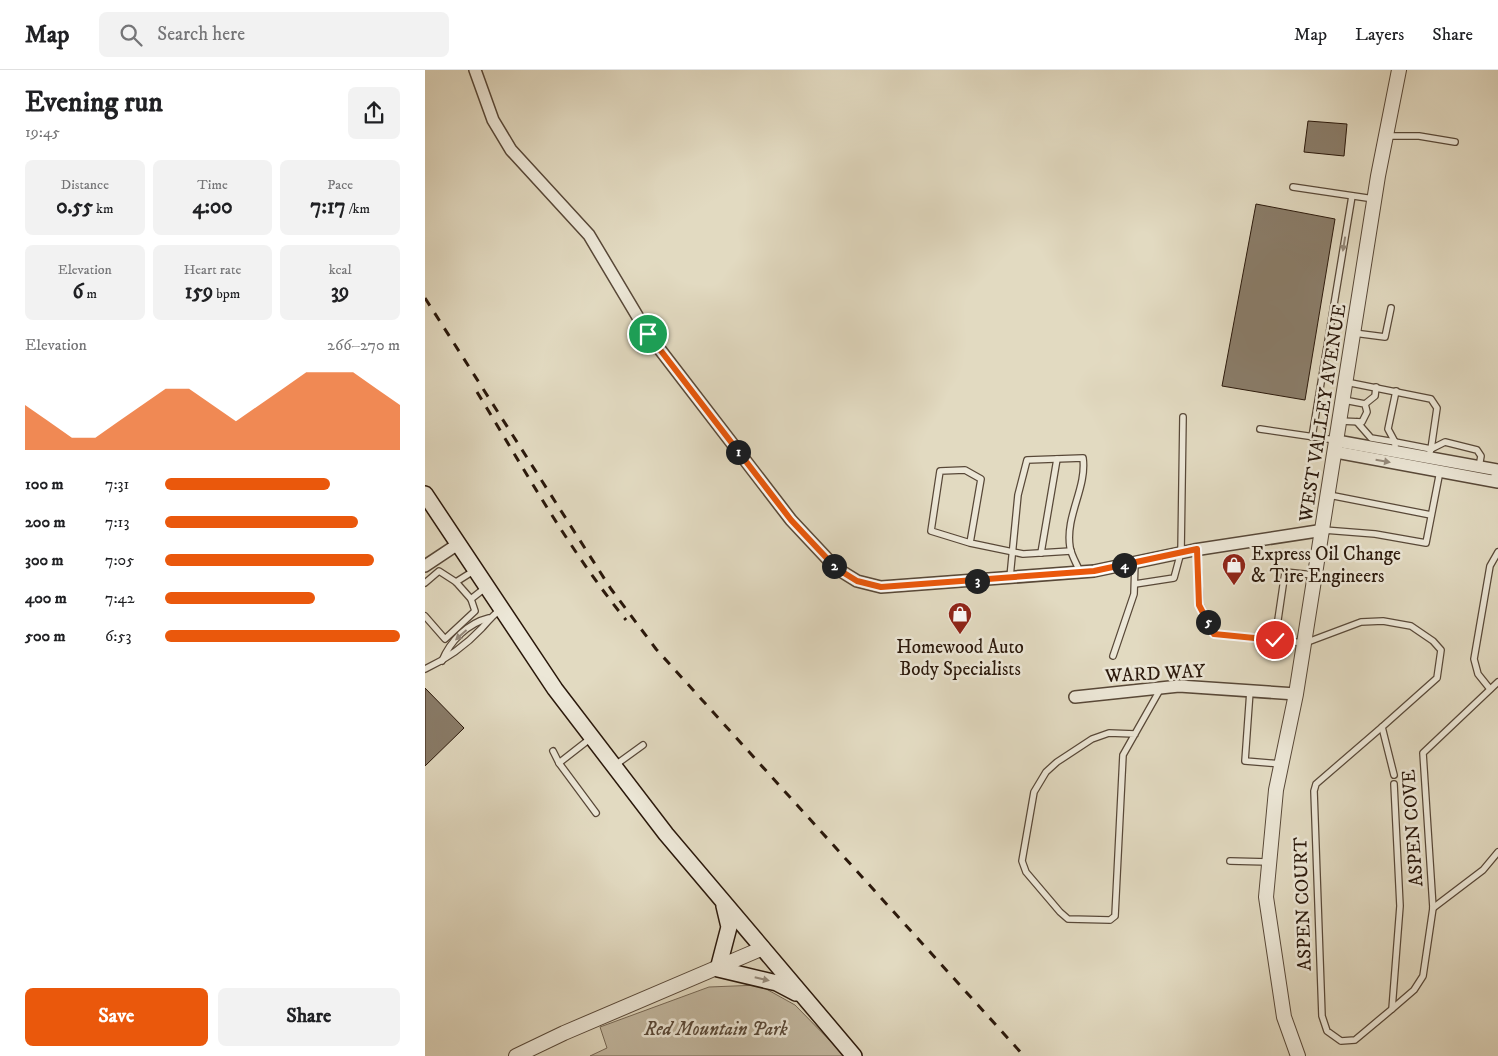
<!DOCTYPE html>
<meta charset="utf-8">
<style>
:root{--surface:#fff;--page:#f2f2f2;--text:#202124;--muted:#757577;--line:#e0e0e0;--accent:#ea580c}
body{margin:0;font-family:"IM FELL DW Pica",serif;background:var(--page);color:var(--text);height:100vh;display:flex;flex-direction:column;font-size:19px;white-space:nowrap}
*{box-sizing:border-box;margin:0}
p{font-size:16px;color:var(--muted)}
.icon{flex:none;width:28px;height:28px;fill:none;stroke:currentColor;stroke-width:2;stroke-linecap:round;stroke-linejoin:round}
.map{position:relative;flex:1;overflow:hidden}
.panel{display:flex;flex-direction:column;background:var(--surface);width:425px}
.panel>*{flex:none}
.pin{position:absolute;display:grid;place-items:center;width:42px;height:42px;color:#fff;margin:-21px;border:2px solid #fff;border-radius:50%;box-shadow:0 1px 5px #0007}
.km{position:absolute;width:25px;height:25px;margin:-12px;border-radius:50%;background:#222;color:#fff;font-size:14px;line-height:25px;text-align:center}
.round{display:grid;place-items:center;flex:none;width:52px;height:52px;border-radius:8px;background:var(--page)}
.overview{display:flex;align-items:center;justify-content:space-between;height:85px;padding:0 25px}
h1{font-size:28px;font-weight:700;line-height:38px}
.figures{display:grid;grid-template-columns:repeat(3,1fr);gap:8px;height:85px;padding:5px 25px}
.figures div{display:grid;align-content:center;border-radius:8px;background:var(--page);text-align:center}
.figures b{font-size:21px;font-weight:700}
.figures small{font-size:14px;font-weight:400}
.figures p{font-size:14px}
.chart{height:140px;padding:10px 25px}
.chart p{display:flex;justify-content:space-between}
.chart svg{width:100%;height:90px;margin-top:5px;fill:var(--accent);opacity:.7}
.primary-button{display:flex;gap:10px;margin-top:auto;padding:10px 25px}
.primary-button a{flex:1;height:58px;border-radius:8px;background:var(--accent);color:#fff;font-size:20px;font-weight:700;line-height:58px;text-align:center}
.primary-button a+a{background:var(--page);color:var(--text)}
ul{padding:0 25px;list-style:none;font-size:16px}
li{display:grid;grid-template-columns:80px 60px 1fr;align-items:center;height:38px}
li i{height:12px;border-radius:6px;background:var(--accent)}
header{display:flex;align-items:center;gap:30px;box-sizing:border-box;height:70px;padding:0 25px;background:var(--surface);border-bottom:1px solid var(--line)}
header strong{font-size:24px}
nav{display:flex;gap:28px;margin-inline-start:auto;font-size:18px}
.search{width:350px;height:45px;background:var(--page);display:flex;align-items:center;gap:12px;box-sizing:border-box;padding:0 18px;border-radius:8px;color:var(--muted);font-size:19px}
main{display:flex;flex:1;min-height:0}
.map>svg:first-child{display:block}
.green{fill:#c3b9a2;stroke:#766856}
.building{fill:#8a7d6a;stroke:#2a180b}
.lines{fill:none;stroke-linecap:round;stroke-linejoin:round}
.service-casing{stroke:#584838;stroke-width:8}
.minor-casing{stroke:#584838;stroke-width:14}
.tertiary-casing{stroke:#584838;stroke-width:16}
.secondary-casing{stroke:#2a180b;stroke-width:18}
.service{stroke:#ece7d7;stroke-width:5.5}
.minor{stroke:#ece7d7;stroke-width:11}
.tertiary{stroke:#ece7d7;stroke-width:14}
.secondary{stroke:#ece7d7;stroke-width:15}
.rail{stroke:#2a180b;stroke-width:3;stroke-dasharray:9 9;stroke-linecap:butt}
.oneway{fill:#958a7b}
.route-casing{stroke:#fff;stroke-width:10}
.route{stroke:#ea580c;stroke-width:6}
.labels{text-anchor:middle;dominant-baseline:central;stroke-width:5;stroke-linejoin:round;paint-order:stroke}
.street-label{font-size:19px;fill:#2a180b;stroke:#ece7d7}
.poi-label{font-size:19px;fill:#2a180b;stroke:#ece7d7;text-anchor:start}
.park-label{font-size:19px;font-style:italic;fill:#584838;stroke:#ece7d7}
</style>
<header>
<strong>Map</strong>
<div class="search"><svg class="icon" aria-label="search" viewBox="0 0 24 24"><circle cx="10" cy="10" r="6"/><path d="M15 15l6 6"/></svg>Search here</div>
<nav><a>Map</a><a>Layers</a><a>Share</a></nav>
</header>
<main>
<section class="panel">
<div class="overview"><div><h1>Evening run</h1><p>19:45</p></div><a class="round"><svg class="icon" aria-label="share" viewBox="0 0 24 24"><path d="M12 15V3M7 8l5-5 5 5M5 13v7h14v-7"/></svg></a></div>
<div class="figures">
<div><p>Distance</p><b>0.55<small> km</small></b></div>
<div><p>Time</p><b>4:00</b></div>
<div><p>Pace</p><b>7:17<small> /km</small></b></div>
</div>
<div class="figures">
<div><p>Elevation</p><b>6<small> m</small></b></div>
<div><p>Heart rate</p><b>159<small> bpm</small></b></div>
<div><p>kcal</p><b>39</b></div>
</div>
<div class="chart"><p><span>Elevation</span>266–270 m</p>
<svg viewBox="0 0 160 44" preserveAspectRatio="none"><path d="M0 44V22L10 30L20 38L30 38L40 30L50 22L60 14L70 14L80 22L90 30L100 22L110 14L120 6L130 6L140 6L150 14L160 22V44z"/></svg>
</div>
<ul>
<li><b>100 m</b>7:31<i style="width:70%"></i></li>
<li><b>200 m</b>7:13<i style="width:82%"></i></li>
<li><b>300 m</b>7:05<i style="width:89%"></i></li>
<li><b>400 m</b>7:42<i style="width:64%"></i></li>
<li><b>500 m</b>6:53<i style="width:100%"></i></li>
</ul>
<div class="primary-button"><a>Save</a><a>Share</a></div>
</section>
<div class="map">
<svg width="1073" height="986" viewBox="0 0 1073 986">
<rect width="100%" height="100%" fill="#e2dac1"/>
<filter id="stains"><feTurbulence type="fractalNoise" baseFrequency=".004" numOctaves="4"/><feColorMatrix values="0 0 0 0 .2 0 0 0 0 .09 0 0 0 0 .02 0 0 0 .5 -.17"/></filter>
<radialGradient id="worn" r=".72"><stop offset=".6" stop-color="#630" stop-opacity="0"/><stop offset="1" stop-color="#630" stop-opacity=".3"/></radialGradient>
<path class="green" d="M 334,915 L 370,935 L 420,986 L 165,986 L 182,978 L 175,957 L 284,917 Z"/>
<g class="building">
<path d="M 883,51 L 922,54 L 919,86 L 879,82 Z"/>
<path d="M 831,134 L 910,149 L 880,330 L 797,316 Z"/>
<path d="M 0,618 L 39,658 L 0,696 Z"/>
</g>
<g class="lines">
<g class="service-casing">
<g id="service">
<path d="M 961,66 L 994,66 L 1030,72"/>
<path d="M 868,117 L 949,129"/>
<path d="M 929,263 L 960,267 L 966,238"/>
<path d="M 921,312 L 1006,329 L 1012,338 L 1006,379"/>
<path d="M 940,334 L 950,326 L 951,317"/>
<path d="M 915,351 L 937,352 L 942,342 L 940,334 L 919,330"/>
<path d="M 932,352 L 946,368 L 970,372"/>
<path d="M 835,359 L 910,370"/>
<path d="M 887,367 L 927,126"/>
<path d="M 970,372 L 963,359 L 971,321"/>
<path d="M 1006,379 L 1020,372 L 1052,380 L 1056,386 L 1054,397"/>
<path d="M 970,381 L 970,372 L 1006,379 L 1005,382"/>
<path d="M 904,425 L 1006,445"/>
<path d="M 899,460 L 950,464 L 1001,473 L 1015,401"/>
<path d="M 545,473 L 506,461 L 515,401 L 540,400 L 556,409 L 545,473 L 598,484 L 646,481"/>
<path d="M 772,479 L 775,535 L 789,564 L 880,573 L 936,552 L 958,551 L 986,556 L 1008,571 L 1016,580 L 1012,608 L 957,657 L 969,705"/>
<path d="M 616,483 L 632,389"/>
<path d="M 585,507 L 593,425 L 602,390 L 658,388 C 662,418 640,446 645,477 C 646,485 652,494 655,502"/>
<path d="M 31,512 L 50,500"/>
<path d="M 0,513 L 14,501 L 31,512 L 46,529"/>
<path d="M 710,514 L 749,508 L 756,482 L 758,347"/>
<path d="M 0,546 L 20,569 L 50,541 L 46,529 L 60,518"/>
<path d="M 850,570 L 860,502 L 889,505"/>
<path d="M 688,586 L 709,524 L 710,492"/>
<path d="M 17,591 C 25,571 43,553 64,548"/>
<path d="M 0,599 C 22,589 40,576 57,558 C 63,551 68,545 76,539"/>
<path d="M 1065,619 L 1053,604 L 1049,589 L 1065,496 L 1073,482"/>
<path d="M 825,621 L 820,691 L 856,694"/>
<path d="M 957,657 L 891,714 L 889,721 L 897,946 L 902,961 L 916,971 L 930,970 L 967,939 L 975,836 L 969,714"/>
<path d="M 710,664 L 684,663 L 667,669 L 632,692 L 621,702 L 609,722 L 597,791 L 601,802 L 635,842 L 643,849 L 685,850 L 690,846 L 698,685 L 736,618"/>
<path d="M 128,681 L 134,693 L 171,743"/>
<path d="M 134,693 L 166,668"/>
<path d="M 189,696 L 218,675"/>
<path d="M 805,791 L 844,792"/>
<path d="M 1008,838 L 1058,800 L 1073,782"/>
<path d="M 967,939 L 989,920 L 998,906 L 1008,838 L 998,683 L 1073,612"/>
</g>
</g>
<g class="minor-casing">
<g id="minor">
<path d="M 50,0 L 68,50 L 86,80 L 164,165 L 223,264 L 366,450 L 411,498 L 432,511 L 456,517 L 669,501 L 769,480 L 899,460"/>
<path d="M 912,371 L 1073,400 L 1071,411"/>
<path d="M 911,382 L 1073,412"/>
<path d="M 0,496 L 33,474"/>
<path d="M 650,627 L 754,616 L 871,624"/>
</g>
</g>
<g class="tertiary-casing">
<g id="tertiary">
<path d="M 91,986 L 139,963 L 338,878"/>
<path d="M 873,986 L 859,947 L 841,827 L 851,720 L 871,624 L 953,106 L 974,0"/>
</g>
</g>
<g class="secondary-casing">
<g id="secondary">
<path d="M 0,424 L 130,619 L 241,764 L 429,986"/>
<path d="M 299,836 L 304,857 L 293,899 L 352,913 L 371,923"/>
</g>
</g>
<use href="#service" class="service"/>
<use href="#minor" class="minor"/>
<use href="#tertiary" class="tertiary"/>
<use href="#secondary" class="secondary"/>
<g class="rail">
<path d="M 0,228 L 186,519 L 231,579 L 599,986"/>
<path d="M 52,322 C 99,399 144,480 201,550"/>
</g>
</g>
<defs><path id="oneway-solid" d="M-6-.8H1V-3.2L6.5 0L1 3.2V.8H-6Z" transform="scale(1.25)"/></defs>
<g class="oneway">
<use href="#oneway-solid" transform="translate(919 174) rotate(99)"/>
<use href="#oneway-solid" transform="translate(958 391) rotate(10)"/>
<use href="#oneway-solid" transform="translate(36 565) rotate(138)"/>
<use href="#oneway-solid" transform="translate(337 909) rotate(13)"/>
</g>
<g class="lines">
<g class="route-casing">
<path id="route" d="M 223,264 L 366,450 L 411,498 L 432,511 L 456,517 L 669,501 L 772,479 L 774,535 L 789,564 L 850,570"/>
</g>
<use href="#route" class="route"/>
</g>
<defs>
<g id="shop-pin" transform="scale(1.25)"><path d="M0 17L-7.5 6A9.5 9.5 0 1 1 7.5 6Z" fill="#8f2418" stroke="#ece7d7"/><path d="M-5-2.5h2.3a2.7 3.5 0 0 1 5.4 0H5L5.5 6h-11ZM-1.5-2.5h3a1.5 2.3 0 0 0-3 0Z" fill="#fff"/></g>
</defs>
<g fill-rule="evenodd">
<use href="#shop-pin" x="809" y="495"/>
<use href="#shop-pin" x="535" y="544"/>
</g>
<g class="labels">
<g class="street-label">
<text transform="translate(898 343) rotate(-81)">WEST VALLEY AVENUE</text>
<text transform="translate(730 604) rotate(-3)">WARD WAY</text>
<text transform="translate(988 758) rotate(-94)">ASPEN COVE</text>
<text transform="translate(878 834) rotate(-92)">ASPEN COURT</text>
</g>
<g class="poi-label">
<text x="826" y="484">Express Oil Change<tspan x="826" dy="22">&amp; Tire Engineers</tspan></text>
<text x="535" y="577" text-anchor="middle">Homewood Auto<tspan x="535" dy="22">Body Specialists</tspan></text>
</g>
<g class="park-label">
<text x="291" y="959">Red Mountain Park</text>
</g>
</g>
<rect width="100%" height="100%" filter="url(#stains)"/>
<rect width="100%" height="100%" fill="url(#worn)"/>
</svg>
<div class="pin" style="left:223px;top:264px;background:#1e9e55"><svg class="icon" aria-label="arrive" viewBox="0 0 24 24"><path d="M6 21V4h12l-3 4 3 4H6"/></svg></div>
<div class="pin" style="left:850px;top:570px;background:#d93025"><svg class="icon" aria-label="check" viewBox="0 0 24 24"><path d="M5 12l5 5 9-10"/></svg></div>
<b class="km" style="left:313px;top:382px">1</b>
<b class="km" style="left:409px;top:496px">2</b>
<b class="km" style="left:552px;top:511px">3</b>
<b class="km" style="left:699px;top:495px">4</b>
<b class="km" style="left:783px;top:552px">5</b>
</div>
</main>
